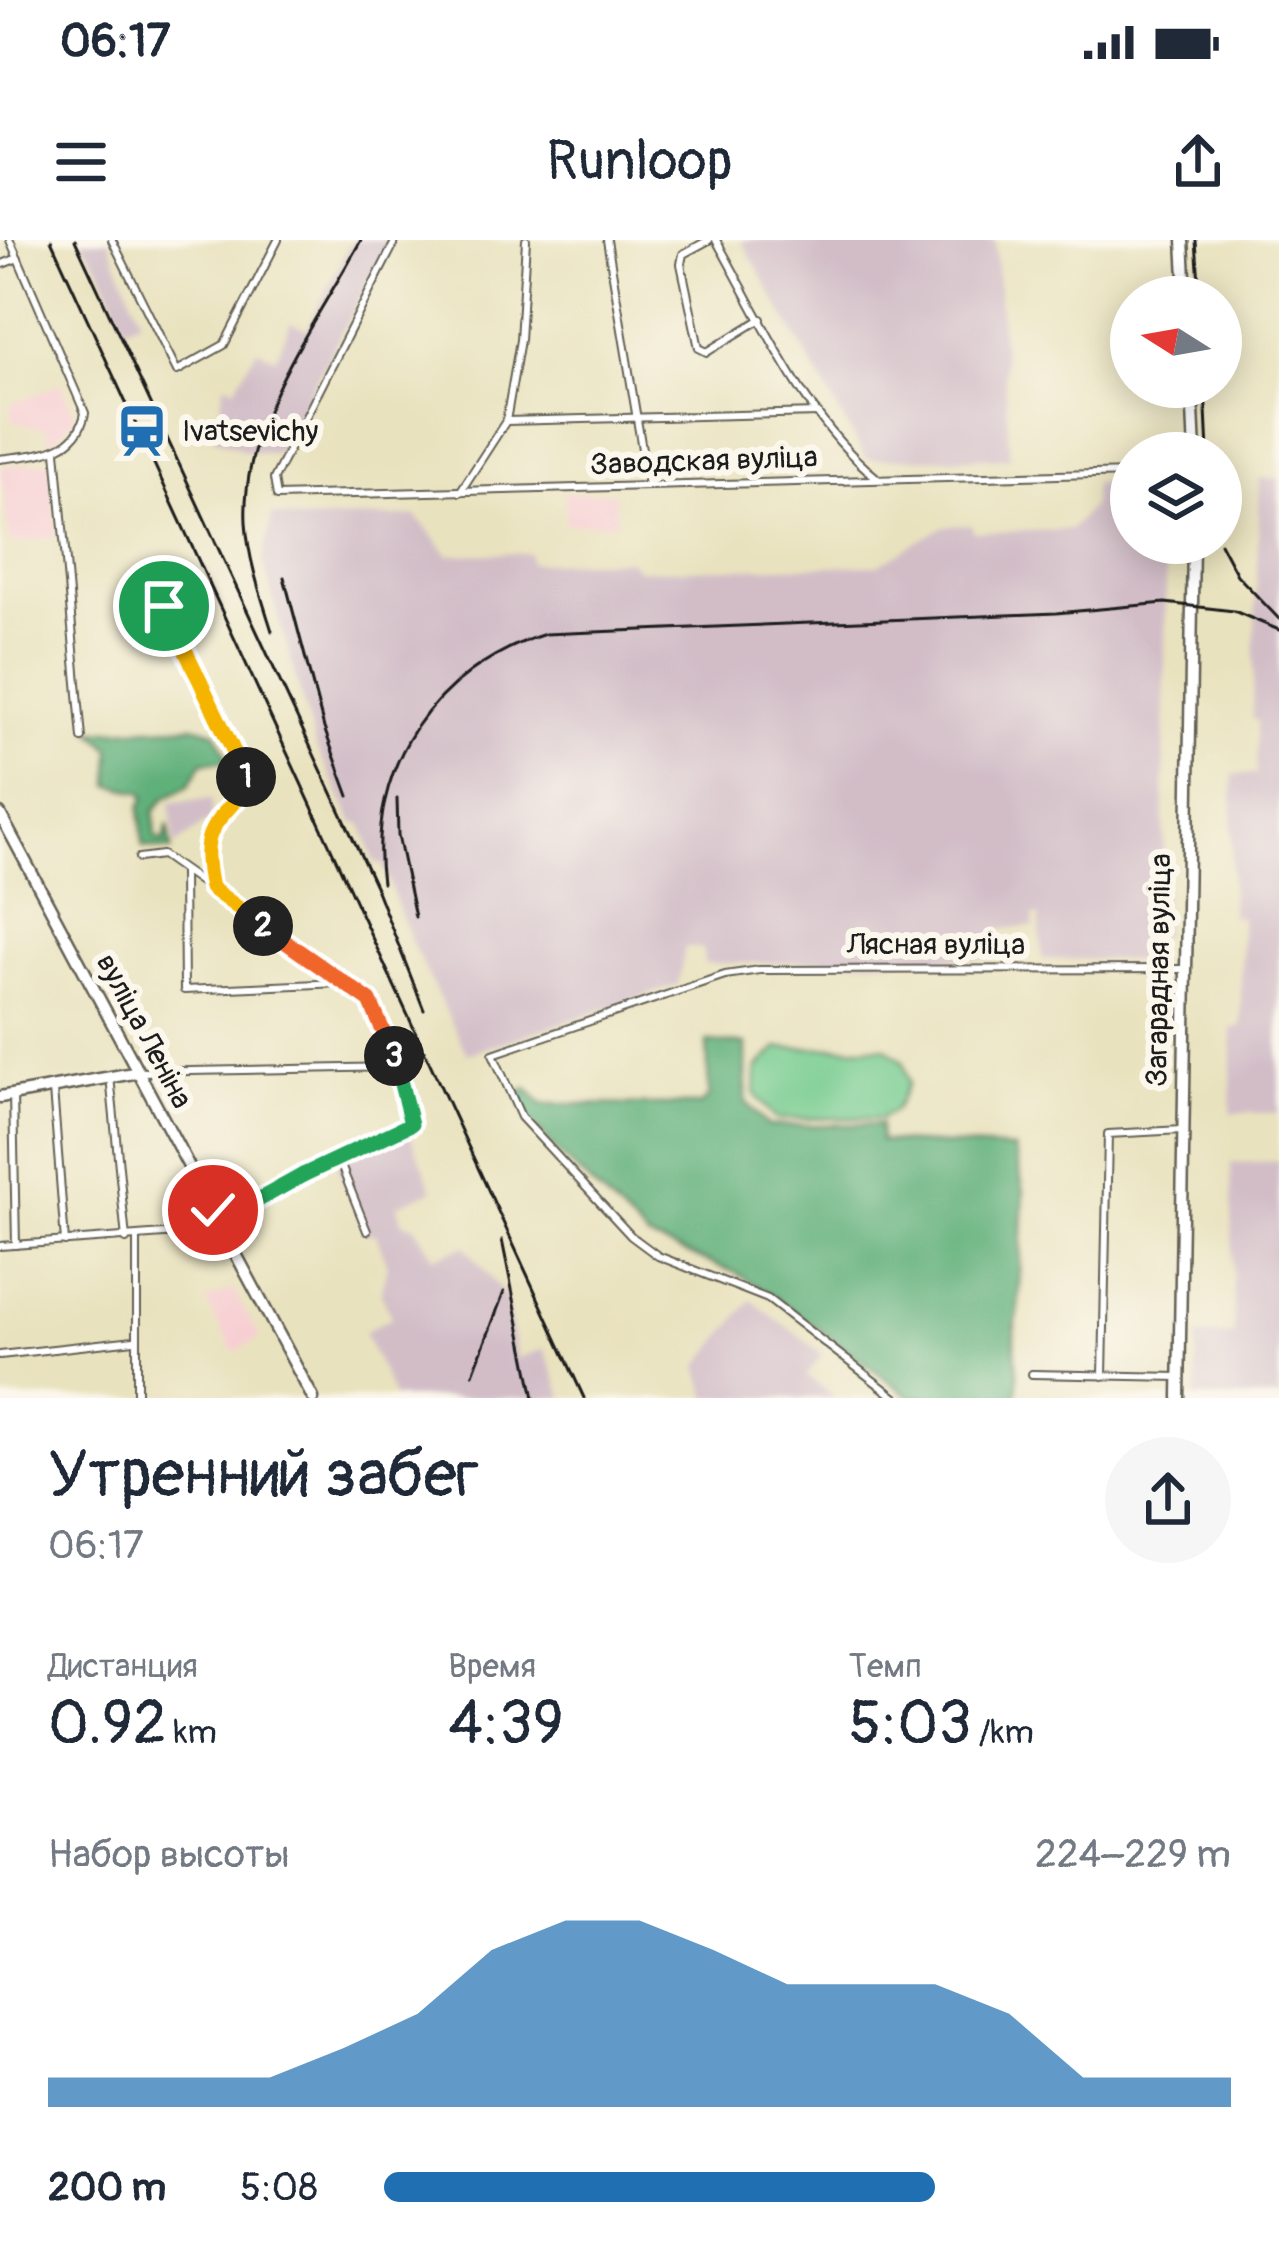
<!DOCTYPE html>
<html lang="ru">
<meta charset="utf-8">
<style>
:root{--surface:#fff;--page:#f6f6f7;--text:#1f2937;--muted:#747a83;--accent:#1f6fb2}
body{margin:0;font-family:Pangolin,sans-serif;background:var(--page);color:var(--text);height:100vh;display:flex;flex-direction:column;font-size:45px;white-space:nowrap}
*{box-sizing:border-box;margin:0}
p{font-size:39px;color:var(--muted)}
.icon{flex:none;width:66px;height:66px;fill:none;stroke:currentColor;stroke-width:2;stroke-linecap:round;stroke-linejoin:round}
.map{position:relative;height:1158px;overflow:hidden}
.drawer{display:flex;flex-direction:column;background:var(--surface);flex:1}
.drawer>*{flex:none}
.needle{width:78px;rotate:281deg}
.buttons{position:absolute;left:1110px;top:36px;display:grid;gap:24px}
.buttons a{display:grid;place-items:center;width:132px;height:132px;border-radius:50%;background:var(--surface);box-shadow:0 6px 30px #0003;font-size:60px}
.pin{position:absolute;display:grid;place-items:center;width:102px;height:102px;color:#fff;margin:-51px;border:6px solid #fff;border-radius:50%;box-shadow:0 3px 12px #0007}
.km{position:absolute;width:60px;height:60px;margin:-30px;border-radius:50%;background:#222;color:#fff;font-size:33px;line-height:60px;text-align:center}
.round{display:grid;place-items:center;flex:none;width:126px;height:126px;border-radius:63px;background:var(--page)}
.summary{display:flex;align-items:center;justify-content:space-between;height:204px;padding:0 48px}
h1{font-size:66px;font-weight:600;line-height:90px}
.figures{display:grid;grid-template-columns:repeat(3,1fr);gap:18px;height:204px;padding:12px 48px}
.figures div{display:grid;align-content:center}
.figures b{font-size:60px;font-weight:600}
.figures small{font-size:33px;font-weight:400}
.figures p{font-size:33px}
.chart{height:336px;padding:24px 48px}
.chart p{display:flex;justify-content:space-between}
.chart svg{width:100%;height:216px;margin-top:12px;fill:var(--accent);opacity:.7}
ul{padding:0 48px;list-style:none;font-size:39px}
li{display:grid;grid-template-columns:192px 144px 1fr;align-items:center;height:90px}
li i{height:30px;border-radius:15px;background:var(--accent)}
.status{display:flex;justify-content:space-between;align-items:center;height:84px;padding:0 60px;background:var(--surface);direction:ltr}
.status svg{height:33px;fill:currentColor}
header{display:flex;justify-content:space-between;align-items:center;height:156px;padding:0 48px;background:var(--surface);font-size:54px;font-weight:600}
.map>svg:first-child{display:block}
.built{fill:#f7cfd3}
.industrial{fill:#d2bdc7}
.green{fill:#77cc90;stroke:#4a7456;stroke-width:3}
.forest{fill:#61b07a;stroke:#3e664b;stroke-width:3}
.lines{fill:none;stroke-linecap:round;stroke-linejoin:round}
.street-casing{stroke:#646155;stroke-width:10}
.primary-casing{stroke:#646155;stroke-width:15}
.street{stroke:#fff;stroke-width:6}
.primary{stroke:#fff;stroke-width:10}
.rail{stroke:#1c1c1c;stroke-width:3}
.split-1-casing{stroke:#fff;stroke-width:24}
.split-2-casing{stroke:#fff;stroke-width:24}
.split-3-casing{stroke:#fff;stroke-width:24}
.split-4-casing{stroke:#fff;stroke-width:24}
.split-5-casing{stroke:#fff;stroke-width:24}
.split-1{stroke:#f5b400;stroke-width:15}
.split-2{stroke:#f5b400;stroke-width:15}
.split-3{stroke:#f0652b;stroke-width:15}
.split-4{stroke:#22a559;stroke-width:15}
.split-5{stroke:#22a559;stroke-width:15}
.labels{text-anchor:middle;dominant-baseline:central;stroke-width:12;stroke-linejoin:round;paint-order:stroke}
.poi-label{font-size:30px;fill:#1c1c1c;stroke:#fbf7ec;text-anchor:start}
.street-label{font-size:30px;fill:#1c1c1c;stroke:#fbf7ec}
</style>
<div class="status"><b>06:17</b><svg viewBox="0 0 49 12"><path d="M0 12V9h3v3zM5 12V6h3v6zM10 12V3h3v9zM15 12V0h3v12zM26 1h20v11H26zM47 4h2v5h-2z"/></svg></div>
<header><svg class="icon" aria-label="menu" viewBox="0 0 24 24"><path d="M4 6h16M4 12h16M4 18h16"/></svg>Runloop<svg class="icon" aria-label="share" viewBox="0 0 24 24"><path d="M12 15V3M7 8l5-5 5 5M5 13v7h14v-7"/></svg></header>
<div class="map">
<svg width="1279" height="1158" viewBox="0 0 1279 1158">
<rect width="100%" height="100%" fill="#fbf7ec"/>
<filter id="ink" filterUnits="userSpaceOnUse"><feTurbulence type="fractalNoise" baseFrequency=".00833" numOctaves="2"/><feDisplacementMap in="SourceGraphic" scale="24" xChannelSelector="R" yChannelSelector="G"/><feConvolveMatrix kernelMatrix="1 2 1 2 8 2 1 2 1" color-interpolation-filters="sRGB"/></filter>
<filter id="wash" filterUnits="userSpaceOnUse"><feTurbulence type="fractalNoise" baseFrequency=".004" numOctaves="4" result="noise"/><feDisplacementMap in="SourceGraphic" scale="48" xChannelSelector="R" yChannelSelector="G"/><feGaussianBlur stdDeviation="2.7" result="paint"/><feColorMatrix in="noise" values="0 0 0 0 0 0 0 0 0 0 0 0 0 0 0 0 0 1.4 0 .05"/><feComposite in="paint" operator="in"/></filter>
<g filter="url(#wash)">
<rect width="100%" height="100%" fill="#e9e2be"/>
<g class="built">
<path d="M 61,144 L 76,177 L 50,204 L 47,190 L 13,181 L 10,165 Z"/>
<path d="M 50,221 L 57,297 L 10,303 L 0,227 Z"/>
<path d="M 564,252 L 615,253 L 616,283 L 566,284 Z"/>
<path d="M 233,1049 L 260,1098 L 234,1112 L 206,1061 Z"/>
</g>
<g class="industrial">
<path d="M 81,0 L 108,0 L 141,79 L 125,87 L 101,29 Z"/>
<path d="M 352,0 L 390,0 L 277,214 L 245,211 L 213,198 L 225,143 L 235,148 L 257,109 L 276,117 L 291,82 L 307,89 Z"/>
<path d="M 741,0 L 995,0 L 1010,218 L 866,219 Z"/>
<path d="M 1260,238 L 1279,238 L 1279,873 L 1231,873 L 1232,788 L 1241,787 L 1241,677 L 1231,676 L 1233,534 L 1256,534 L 1257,480 L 1252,479 Z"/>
<path d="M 1093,243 L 1131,245 L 1131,303 L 1166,303 L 1163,696 L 1139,697 L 1140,720 L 1042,719 L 1039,675 L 1033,676 L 1034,687 L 998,688 L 999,718 L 704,724 L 703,709 L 685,707 L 678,745 L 467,814 L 409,697 L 382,623 L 375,623 L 362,583 L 354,583 L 316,508 L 263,322 L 272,275 L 302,280 L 416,276 L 449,315 L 529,313 L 530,323 L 629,320 L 639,330 L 878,325 L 944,286 L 972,285 L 973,292 L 1070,290 L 1092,265 Z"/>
<path d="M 212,559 L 212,578 L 175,606 L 170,562 Z"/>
<path d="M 408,889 L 433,950 L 397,965 L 403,983 L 415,986 L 434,1017 L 465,1006 L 506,1057 L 517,1118 L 544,1109 L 564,1158 L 394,1158 L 364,1092 L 392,1077 L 381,1054 L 387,1024 L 376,994 L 365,994 L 336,923 Z"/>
<path d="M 1279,921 L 1279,1158 L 1196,1158 L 1197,1096 L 1234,1095 L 1231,923 Z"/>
<path d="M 751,1060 L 823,1114 L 806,1136 L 837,1158 L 708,1158 L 699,1126 Z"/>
</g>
<path class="green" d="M 885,807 L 903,821 L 909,843 L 895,870 L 882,878 L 776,879 L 755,854 L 757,828 L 778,808 Z"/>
<g class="forest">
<path d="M 193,486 L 216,492 L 229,521 L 203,522 L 189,545 L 164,559 L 154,572 L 156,598 L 164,601 L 168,584 L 172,610 L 143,607 L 140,567 L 145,558 L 142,552 L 110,545 L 111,509 L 92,491 Z"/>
<path d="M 707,802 L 746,804 L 746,862 L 768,886 L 880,884 L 880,901 L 1014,909 L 1024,952 L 1018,1075 C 1008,1103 1022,1129 1016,1158 L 912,1158 L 774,1056 L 734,1032 L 647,998 L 560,915 L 531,882 L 517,853 L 527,848 L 542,864 L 701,865 L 709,856 Z"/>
</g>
</g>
<g filter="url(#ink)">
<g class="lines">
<g class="street-casing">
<g id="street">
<path d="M 112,0 L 177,131 L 224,105 L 278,0"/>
<path d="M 396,0 L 274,239 L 277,256 L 1131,233"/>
<path d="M 607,0 L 648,245"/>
<path d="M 709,0 L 683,14 L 681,24 L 699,108 L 707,112 L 761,79"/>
<path d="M 716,0 C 762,80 804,179 877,238"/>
<path d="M 0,25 L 18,18"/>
<path d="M 506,181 L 818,173"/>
<path d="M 56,211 L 82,498"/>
<path d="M 0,219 C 36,214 77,215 85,173 L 10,0"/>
<path d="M 460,252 L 506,181 L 520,100 L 526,0"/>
<path d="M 157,351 L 245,529 L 245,550 C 215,584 200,593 210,645"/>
<path d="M 183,631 L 184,750 L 340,743"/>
<path d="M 139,832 L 397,827"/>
<path d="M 110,836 L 126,999"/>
<path d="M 53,850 L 65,1002"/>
<path d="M 13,854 L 16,1005"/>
<path d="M 338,918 L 367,991"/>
<path d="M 137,1000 L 137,1158"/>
<path d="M 0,1006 L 205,991 L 235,969 L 411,884 L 391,801 L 371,762 L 162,615 L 139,618"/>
<path d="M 0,1115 L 134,1100"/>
<path d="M 1032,1134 L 1179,1137"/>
<path d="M 1103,1136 L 1108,894 L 1182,890"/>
<path d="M 896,1158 L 768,1059 L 658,1016 L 631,996 L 521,877 L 493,814 L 725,735 L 760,730 L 1183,729"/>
</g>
</g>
<g class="primary-casing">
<g id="primary">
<path d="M 1183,0 L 1186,57"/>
<path d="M 1192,147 L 1195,213"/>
<path d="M 0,574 L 313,1158"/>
<path d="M 0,857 L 139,832"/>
<path d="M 1179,1158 L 1193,303"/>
</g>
</g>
<use href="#street" class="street"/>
<use href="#primary" class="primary"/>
<g class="rail">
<path d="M 51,0 L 584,1158"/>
<path d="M 75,0 L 376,648 L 424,770"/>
<path d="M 1196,1 L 1200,57"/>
<path d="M 1205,147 L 1208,213"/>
<path d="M 1220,303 L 1237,335 L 1279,379"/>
<path d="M 284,337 L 324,488 L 349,556"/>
<path d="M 272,391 C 261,356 248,319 246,282 C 241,180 315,85 361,0"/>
<path d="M 397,559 L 398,595 L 415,677"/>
<path d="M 382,643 C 366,526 435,429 545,394 L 1056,373 L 1165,363 L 1234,371 L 1279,390"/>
<path d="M 502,1000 L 534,1158"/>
<path d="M 473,1134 L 504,1052"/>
</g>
</g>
</g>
<g class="lines" filter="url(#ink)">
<g class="split-1-casing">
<path id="split-1" d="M 164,366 L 246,537"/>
</g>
<g class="split-2-casing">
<path id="split-2" d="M 246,537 L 245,550 C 212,587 199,592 211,648 L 263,686"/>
</g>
<g class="split-3-casing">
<path id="split-3" d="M 263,686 L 370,761 L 394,816"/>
</g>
<g class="split-4-casing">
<path id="split-4" d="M 303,935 L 411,884 L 394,816"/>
</g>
<g class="split-5-casing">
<path id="split-5" d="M 213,970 L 219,982 L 303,935"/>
</g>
<use href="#split-1" class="split-1"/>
<use href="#split-2" class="split-2"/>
<use href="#split-3" class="split-3"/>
<use href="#split-4" class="split-4"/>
<use href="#split-5" class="split-5"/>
</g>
<defs>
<g id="station-bare" transform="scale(4.14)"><path d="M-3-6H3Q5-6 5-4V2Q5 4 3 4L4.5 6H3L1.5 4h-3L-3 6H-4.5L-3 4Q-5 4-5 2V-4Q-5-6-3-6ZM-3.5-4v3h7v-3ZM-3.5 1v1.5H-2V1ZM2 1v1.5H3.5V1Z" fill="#1f6fb2" stroke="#fbf7ec" stroke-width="2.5" paint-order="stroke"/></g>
</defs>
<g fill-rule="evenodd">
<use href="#station-bare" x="142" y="191"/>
</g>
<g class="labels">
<g class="poi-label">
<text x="182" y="191">Ivatsevichy</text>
</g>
<g class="street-label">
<text transform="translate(704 221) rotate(-2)">Заводская вуліца</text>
<text x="936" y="704">Лясная вуліца</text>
<text transform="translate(1159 730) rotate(-89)">Загарадная вуліца</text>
<text transform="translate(144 791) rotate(62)">вуліца Леніна</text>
</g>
</g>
</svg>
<div class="buttons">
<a><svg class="needle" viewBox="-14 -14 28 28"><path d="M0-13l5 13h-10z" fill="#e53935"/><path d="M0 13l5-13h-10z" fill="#747a83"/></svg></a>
<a><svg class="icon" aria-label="layers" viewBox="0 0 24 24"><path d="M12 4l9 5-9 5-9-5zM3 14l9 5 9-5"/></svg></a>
</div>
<div class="pin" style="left:164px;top:366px;background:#1e9e55"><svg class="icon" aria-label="arrive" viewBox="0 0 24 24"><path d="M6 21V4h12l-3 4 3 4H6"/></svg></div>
<div class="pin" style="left:213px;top:970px;background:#d93025"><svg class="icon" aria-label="check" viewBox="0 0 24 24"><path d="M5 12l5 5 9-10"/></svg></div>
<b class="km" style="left:246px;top:537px">1</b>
<b class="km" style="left:263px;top:686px">2</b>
<b class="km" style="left:394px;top:816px">3</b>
</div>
<section class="drawer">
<div class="summary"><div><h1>Утренний забег</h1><p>06:17</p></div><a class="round"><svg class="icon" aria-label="share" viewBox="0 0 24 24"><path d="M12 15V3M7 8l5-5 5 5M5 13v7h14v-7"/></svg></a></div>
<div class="figures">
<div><p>Дистанция</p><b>0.92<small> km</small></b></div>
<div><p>Время</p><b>4:39</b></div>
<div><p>Темп</p><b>5:03<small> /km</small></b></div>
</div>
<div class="chart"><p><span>Набор высоты</span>224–229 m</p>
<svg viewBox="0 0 160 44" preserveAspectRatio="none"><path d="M0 44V38L10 38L20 38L30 38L40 32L50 25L60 12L70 6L80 6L90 12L100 19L110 19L120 19L130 25L140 38L150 38L160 38V44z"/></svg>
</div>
<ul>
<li><b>200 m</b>5:08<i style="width:65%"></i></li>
</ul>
</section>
